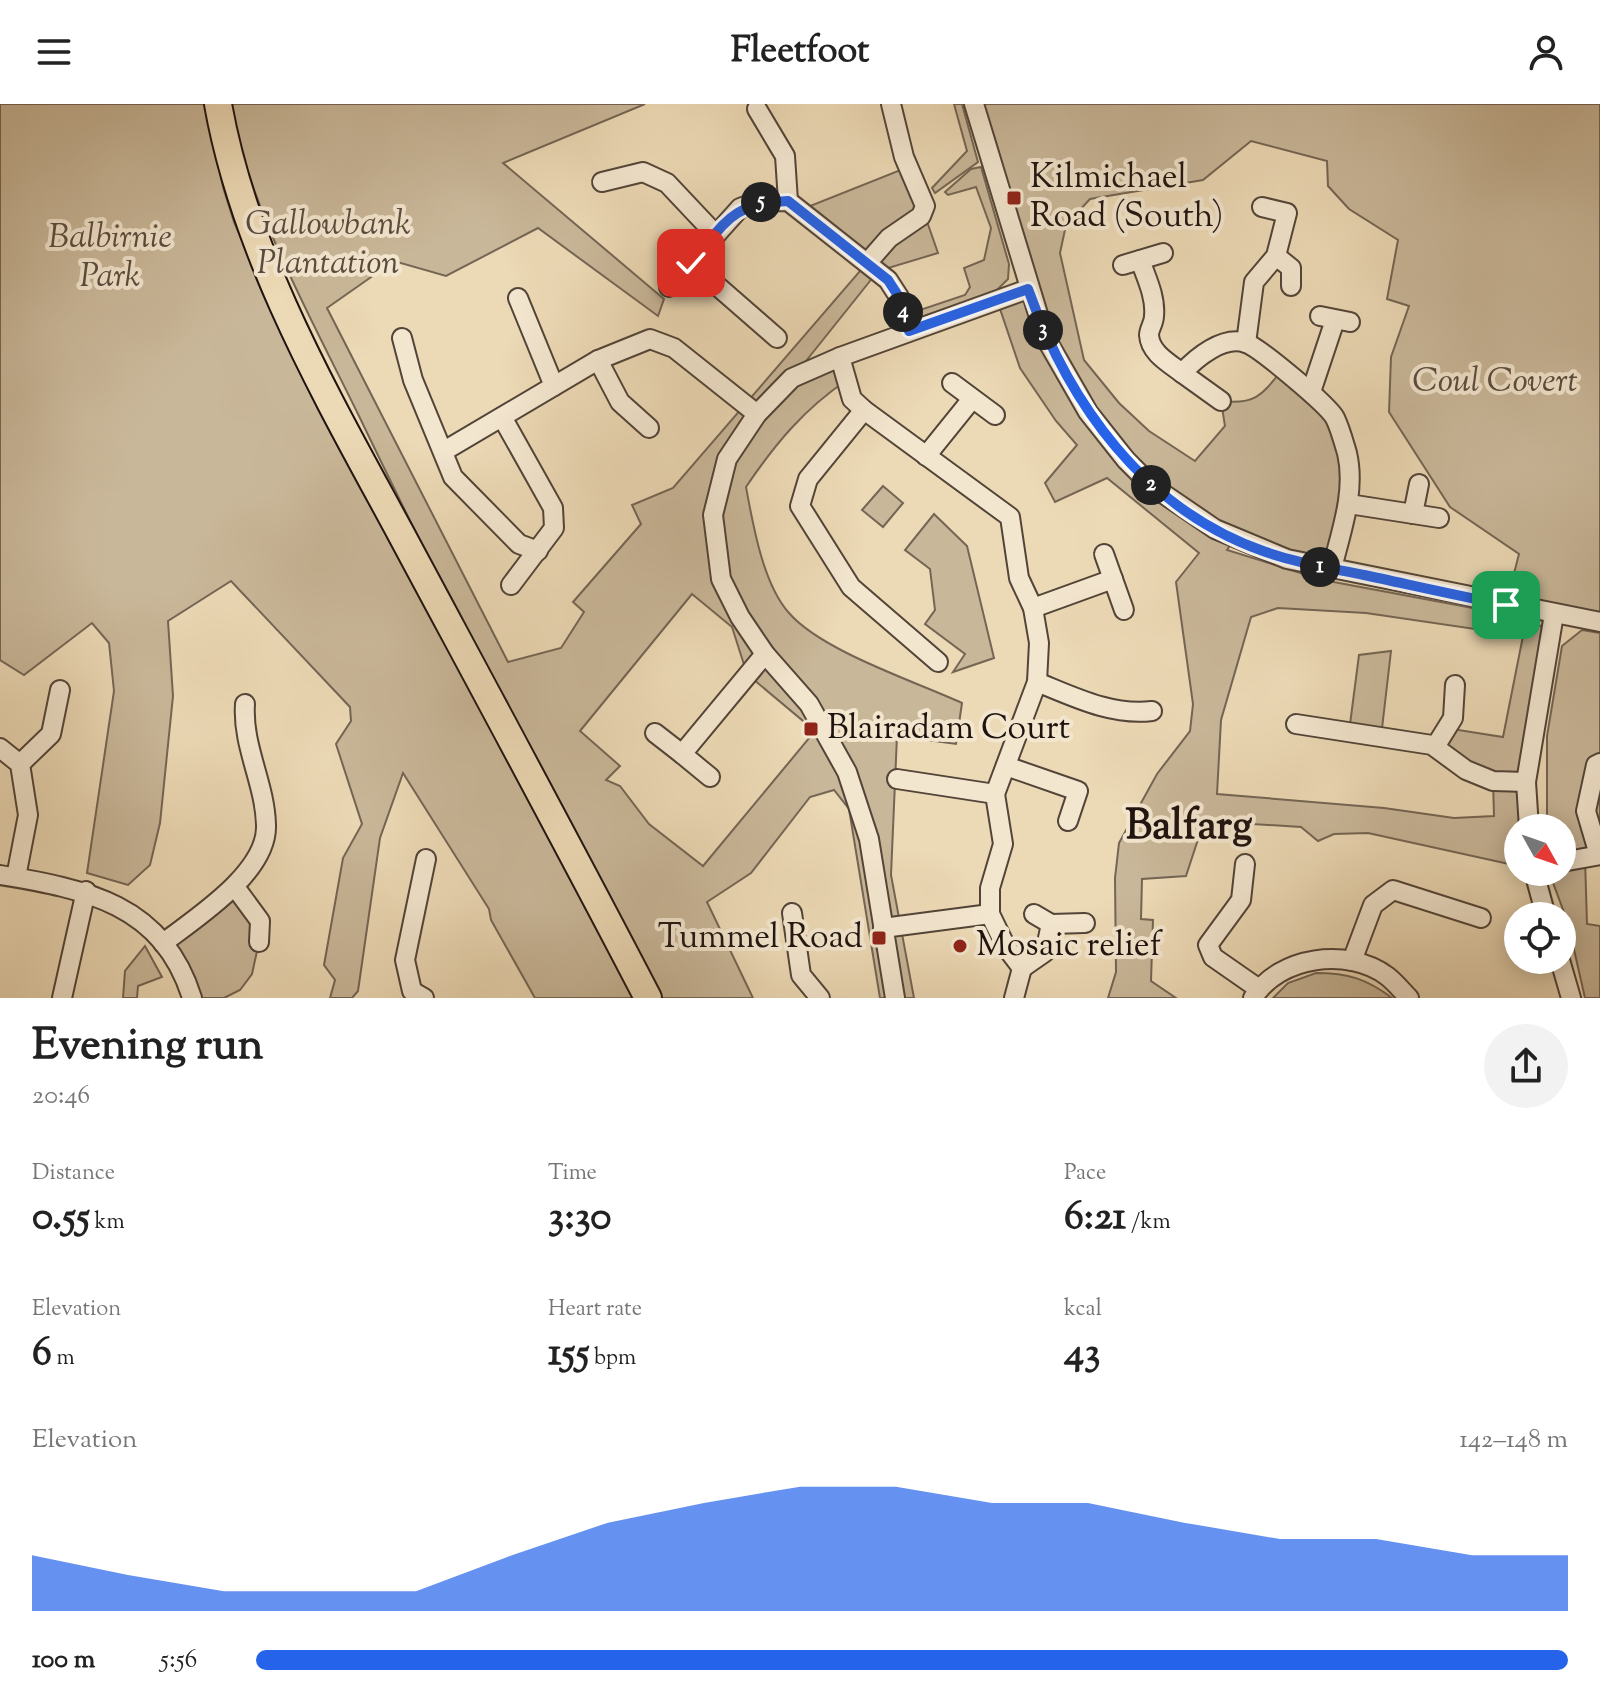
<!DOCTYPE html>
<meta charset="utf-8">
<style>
:root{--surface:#fff;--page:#f2f2f2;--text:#222;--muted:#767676;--accent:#2563eb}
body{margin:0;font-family:"Sorts Mill Goudy",serif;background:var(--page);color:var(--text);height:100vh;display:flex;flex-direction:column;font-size:30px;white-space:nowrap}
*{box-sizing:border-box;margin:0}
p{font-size:26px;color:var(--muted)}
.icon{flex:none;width:44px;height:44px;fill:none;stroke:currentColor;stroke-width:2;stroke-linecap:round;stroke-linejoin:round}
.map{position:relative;height:894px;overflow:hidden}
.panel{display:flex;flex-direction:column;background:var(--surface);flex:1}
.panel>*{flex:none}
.needle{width:52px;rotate:130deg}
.controls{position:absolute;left:1504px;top:710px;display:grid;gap:16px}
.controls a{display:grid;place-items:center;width:72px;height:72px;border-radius:50%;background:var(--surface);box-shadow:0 4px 20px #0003;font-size:40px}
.pin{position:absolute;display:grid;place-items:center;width:68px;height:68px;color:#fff;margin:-34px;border-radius:16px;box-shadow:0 4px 12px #0006}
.km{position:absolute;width:40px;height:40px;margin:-20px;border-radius:50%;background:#222;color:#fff;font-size:22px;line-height:40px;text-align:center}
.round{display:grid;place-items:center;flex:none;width:84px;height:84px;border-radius:42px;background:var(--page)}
.head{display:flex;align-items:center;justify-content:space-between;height:136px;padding:0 32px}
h1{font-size:44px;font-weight:700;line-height:60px}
.stats{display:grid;grid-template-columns:repeat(3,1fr);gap:12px;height:136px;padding:8px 32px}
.stats div{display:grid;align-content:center}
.stats b{font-size:40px;font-weight:700}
.stats small{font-size:22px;font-weight:400}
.stats p{font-size:22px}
.chart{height:224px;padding:16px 32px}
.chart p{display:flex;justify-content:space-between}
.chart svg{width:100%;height:144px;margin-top:8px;fill:var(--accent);opacity:.7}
ul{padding:0 32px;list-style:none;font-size:26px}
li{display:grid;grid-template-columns:128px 96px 1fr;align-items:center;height:60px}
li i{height:20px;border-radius:10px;background:var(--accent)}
header{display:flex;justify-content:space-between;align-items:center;height:104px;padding:0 32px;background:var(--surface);font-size:36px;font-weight:700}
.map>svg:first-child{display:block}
.green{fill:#c9b799;stroke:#746554;stroke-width:2;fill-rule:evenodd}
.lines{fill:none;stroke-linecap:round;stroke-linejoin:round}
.minor-casing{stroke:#524438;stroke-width:22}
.highway-casing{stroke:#1f130f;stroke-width:30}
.minor{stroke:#f3e6cf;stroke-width:18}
.highway{stroke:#ecd9b5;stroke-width:26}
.route-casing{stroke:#fff;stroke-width:16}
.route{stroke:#2563eb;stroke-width:10}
.poi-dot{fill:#8f2418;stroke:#f3e6cf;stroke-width:3}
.labels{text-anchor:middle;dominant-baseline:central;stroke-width:8;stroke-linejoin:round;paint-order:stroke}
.poi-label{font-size:34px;fill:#1f130f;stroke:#f3e6cf;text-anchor:start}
.park-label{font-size:34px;font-style:italic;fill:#5a4c3f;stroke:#f3e6cf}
.district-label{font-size:42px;font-weight:bold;fill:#1f130f;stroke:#f3e6cf}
</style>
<header><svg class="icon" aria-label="menu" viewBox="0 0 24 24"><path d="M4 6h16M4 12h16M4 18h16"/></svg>Fleetfoot<svg class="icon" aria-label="person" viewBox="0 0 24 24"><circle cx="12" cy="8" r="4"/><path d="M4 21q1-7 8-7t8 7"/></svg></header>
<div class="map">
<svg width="1600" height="894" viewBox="0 0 1600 894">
<rect width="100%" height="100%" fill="#ecd9b5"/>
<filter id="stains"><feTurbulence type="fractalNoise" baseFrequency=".0025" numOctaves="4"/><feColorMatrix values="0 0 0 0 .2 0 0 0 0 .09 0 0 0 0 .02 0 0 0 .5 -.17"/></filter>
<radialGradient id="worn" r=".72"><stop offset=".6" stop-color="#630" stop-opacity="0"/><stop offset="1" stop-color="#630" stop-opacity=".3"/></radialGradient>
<g class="green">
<path d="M 0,0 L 206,0 L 223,83 L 234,118 L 282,228 L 633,894 L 535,894 L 491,816 L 489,805 L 403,669 L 380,734 L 358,887 L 352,894 L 330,894 L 335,876 L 324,861 L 343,754 L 362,720 L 336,640 L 351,617 L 350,603 L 231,477 L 168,517 L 173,592 L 160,719 L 150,761 L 128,781 L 87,769 L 114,587 L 109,539 L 92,519 L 24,571 L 0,556 Z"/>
<path d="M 229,0 L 645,0 L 503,59 L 664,195 L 658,212 L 538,124 L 446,172 L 394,157 L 327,204 L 508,558 L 561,544 L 584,508 L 573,498 L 641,420 L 632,401 L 673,384 L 867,159 L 800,106 L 908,63 L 938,149 L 878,167 L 794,272 L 840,253 L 847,276 C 804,305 775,340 746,383 C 753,421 763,480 789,509 C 822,547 914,577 962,599 L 956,640 L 897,632 L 891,771 L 914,894 L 904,894 L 893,837 L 898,821 L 879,794 L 895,894 L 880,894 L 849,705 L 834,686 L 810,693 L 751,769 L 707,798 L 753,894 L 655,894 C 555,701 453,508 359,312 C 310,212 252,109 229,0 ZM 692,490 L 732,523 L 747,570 L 815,627 L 703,762 L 649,720 L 620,682 L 606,676 L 620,662 L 580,627 Z"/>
<path d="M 954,0 L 962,0 L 978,58 L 935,89 L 932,84 L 967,47 Z"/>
<path d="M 981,0 L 1600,0 L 1600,509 L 1508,493 L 1519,450 L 1450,403 L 1389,308 L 1391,253 L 1409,202 L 1387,195 L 1398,136 L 1349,105 L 1328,82 L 1327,57 L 1251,37 L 1203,76 L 1090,95 L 1066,121 L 1060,149 L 1084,256 L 1119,299 L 1149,327 L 1195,357 L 1225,322 L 1221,297 C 1255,301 1262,291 1282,266 C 1300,279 1321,293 1334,312 C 1364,356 1344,418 1332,464 L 1264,448 L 1235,434 L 1227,446 L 1323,476 L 1532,515 L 1545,526 L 1549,542 L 1526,678 L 1529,724 L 1518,724 L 1518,762 L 1368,729 L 1334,730 L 1318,737 L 1301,723 L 1204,717 L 1186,772 L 1142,775 L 1141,815 L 1153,816 L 1151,877 L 1176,894 L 1108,894 L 1116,868 L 1115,774 L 1119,739 L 1157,670 L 1190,627 L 1193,600 L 1176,478 L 1199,449 L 1107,374 L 1055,398 L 1045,379 L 1077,341 L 1056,317 L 1020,264 L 997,196 L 1028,185 C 1051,249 1084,326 1141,365 C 1070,282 1046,221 1016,117 C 1005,79 999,35 981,0 ZM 1278,504 L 1366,509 L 1523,532 L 1503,633 L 1446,624 L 1435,643 L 1466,666 L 1493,677 L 1494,712 L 1454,714 L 1384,704 L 1217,690 L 1221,616 L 1251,513 Z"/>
<path d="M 981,63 L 1009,160 L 1008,175 L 995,188 L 918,214 L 911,209 L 965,191 L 970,183 L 964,164 L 984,156 L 991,124 L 976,83 L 948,91 L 945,88 L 971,65 Z"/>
<path d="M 883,382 L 903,399 L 883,423 L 862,406 Z"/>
<path d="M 934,410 L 967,442 L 994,554 L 953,568 L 965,550 L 925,520 L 935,506 L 930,465 L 905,446 Z"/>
<path d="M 1582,526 L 1600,529 L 1600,751 L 1585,754 L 1587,820 L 1600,822 L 1600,894 L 1585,894 L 1568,819 L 1549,768 L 1562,768 L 1562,724 L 1547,724 L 1547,632 L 1562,542 Z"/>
<path d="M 1391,547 L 1381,633 L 1349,628 L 1359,551 Z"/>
<path d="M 235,783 L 259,838 L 252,870 L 240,886 L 224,894 L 192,894 L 167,842 Z"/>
<path d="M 145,842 L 162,873 L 138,882 L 137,894 L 123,894 L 125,867 Z"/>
<path d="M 1316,869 C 1348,869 1367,875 1392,894 L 1273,894 L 1288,879 Z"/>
</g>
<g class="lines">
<g class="minor-casing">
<g id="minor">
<path d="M 974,0 L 1045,233 L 1088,308 L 1126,356 L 1152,382 L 1215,425 L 1287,455 L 1600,518"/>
<path d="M 757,5 L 785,52 L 788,97"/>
<path d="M 602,78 L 643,68 L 667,79 L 716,131"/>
<path d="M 1276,152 L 1291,164 L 1291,182"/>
<path d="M 1140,156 C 1146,173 1156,193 1154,212 C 1154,219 1149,225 1149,231 C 1150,249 1169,259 1182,269 C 1196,254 1223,231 1246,239 C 1260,244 1328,301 1335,314 C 1340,324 1344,339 1347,349 C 1356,387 1341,428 1332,464"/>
<path d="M 868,158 L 889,134 L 921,112 L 925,102 L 904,53 L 891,0"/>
<path d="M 691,159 L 777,234"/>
<path d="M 1123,161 L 1163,149"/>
<path d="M 669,183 L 740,104 L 756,98 L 788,97 L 888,176 L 899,193 L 909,227"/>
<path d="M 518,194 L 554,282"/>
<path d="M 1320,212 L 1350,218"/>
<path d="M 402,234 L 413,276 L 453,373 L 519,440 L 538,447"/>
<path d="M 1246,239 L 1254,178 L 1276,152 L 1287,109 L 1262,103"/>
<path d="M 840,253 L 852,295 L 864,306 L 1010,413 L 1019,474 L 1033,504 L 1039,539 L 1037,578 L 995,690 L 1003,740 L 990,784 L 990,810 L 1006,843 L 1022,864 L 1014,894"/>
<path d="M 598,256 L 620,298 L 649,324"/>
<path d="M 1182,269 L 1221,297"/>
<path d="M 952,279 L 995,311"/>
<path d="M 1311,288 L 1335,216"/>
<path d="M 864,306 L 808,375 L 800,402 L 851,483 L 938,558"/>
<path d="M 502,313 L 553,404 L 554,424 L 511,481"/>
<path d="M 444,347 L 598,256 L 650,235 L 674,244 L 757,310"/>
<path d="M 926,352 L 972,295"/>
<path d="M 1349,400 L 1439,414"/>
<path d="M 1413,410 L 1419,380"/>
<path d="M 1104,450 L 1124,506"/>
<path d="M 1033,504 L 1113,475"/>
<path d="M 1037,578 C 1074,593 1112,612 1152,607"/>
<path d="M 1296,620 L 1432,641 L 1466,666 L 1493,677 L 1526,678"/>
<path d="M 655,629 L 682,650"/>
<path d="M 1435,643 L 1453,614 L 1455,581"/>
<path d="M 0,644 L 20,660 L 28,711 L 16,773"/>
<path d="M 20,660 L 51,630 L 60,586"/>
<path d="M 1006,662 L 1078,687 L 1068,717"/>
<path d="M 710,673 L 682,650 L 765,550"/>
<path d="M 897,675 L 995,690"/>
<path d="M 1529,724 L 1526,678 L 1554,510"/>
<path d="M 1599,751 L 1586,707 L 1596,661 L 1600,659"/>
<path d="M 1562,758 L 1600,751"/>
<path d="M 1245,760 L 1241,796 L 1208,841 L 1213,853 L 1259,885"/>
<path d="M 1534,768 L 1546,812"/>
<path d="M 0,771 C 86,785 163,800 192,894"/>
<path d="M 235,783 L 260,817 L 259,838"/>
<path d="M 792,809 L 801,871 L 820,894"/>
<path d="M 1034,810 L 1051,820 L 1085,819"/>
<path d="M 883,824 L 990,810"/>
<path d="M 163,839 C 196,814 268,768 266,721 C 265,679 242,642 245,600"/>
<path d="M 1560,856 L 1571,894"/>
<path d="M 1352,857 L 1373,801 L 1393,786 L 1481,814"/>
<path d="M 1022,864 L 1045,848 L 1051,820"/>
<path d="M 62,894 L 86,787"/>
<path d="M 424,894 L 412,887 L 405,856 L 426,755"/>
<path d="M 895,894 L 869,735 L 847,668 L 809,600 L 765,550 L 740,513 L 721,475 L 713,411 L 727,355 L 757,310 L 792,274 L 840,253 L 1028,185"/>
<path d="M 1253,894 C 1279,852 1348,843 1387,872 C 1395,878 1402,887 1409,894"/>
</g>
</g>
<g class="highway-casing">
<path id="highway" d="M 218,0 C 245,152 327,293 400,428 C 483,583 567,738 648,894"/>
</g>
<use href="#minor" class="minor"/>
<use href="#highway" class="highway"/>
</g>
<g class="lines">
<g class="route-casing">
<path id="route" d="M 691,159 C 727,118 729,100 788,97 L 888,176 L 899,193 L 909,227 L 1028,185 C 1069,300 1144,405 1263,447 C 1296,459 1330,464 1364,471 C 1411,481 1459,492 1506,501"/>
</g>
<use href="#route" class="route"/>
</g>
<g class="poi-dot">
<rect x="1006" y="86" width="16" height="16" rx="4"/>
<rect x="803" y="617" width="16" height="16" rx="4"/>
<rect x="871" y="826" width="16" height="16" rx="4"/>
<circle cx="960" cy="842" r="8"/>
</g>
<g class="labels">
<g class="poi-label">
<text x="1030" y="74">Kilmichael<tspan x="1030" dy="39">Road (South)</tspan></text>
<text x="827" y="625">Blairadam Court</text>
<text x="863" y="834" text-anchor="end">Tummel Road</text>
<text x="976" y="842">Mosaic relief</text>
</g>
<g class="park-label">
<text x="328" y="121">Gallowbank<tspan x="328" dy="39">Plantation</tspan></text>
<text x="110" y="134">Balbirnie<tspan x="110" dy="39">Park</tspan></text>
<text x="1495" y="278">Coul Covert</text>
</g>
<g class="district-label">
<text x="1189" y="724">Balfarg</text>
</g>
</g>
<rect width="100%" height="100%" filter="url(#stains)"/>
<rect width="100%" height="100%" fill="url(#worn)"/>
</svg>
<div class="controls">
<a><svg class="needle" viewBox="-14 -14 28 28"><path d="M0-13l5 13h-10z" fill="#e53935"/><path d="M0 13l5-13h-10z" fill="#767676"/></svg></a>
<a><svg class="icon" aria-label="locate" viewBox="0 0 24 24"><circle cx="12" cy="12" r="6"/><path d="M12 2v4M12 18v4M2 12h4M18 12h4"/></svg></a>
</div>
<div class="pin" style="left:1506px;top:501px;background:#1e9e55"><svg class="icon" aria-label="arrive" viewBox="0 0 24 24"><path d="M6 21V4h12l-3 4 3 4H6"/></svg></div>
<div class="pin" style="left:691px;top:159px;background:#d93025"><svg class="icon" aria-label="check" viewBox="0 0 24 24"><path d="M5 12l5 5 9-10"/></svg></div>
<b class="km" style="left:1320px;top:463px">1</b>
<b class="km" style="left:1151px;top:381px">2</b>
<b class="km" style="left:1043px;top:226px">3</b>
<b class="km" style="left:903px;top:208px">4</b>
<b class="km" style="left:761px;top:98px">5</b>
</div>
<section class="panel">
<div class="head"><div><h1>Evening run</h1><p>20:46</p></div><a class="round"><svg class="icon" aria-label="share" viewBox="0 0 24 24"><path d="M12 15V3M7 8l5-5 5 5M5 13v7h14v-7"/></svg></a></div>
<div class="stats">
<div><p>Distance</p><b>0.55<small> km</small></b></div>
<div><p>Time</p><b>3:30</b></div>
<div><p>Pace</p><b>6:21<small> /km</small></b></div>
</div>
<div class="stats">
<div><p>Elevation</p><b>6<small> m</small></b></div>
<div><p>Heart rate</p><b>155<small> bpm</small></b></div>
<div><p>kcal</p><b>43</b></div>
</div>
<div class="chart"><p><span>Elevation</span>142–148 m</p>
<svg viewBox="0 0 160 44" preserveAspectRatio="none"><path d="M0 44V27L10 33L20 38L30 38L40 38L50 27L60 17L70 11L80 6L90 6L100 11L110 11L120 17L130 22L140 22L150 27L160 27V44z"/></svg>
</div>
<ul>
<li><b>100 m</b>5:56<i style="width:100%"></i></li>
</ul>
</section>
